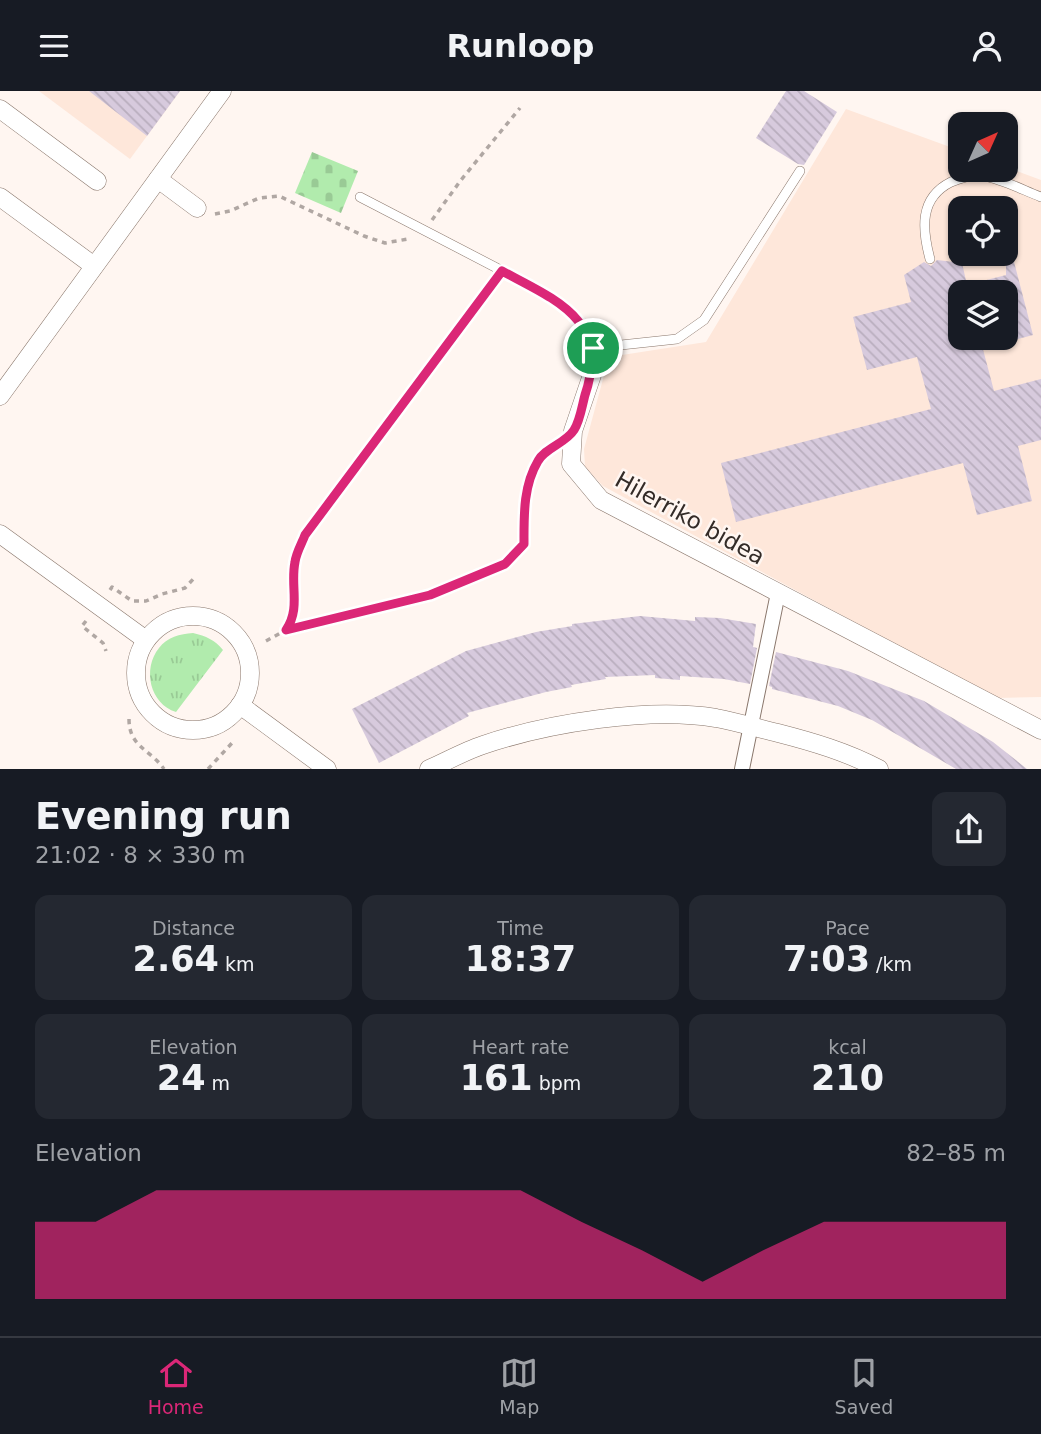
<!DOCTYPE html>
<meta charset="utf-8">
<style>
:root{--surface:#171b24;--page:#242831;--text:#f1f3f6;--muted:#9ea1a6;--line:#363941;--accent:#db2777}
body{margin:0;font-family:"DejaVu Sans",sans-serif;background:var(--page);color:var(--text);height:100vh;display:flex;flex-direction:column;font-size:26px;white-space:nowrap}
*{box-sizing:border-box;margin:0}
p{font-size:23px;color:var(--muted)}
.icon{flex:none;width:38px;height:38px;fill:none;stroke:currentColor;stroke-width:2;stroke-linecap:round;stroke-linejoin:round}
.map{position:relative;height:678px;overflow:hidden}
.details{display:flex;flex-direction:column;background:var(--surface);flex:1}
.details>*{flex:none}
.needle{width:46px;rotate:45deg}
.fabs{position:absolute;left:948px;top:21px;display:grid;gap:14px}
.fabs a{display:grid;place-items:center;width:70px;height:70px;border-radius:14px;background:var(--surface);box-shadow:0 2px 5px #0004;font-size:35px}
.pin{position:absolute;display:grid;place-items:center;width:60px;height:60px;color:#fff;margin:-30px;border:4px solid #fff;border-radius:50%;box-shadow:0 2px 7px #0007}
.round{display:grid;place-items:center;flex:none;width:74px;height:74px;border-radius:14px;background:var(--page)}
.overview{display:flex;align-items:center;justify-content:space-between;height:119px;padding:0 35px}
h1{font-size:38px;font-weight:700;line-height:52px}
.stats{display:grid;grid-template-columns:repeat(3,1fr);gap:10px;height:119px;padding:7px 35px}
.stats div{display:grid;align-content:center;border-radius:14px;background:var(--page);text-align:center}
.stats b{font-size:35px;font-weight:700}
.stats small{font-size:19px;font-weight:400}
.stats p{font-size:19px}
.chart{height:196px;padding:14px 35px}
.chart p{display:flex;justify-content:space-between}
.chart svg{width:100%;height:126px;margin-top:7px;fill:var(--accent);opacity:.7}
header{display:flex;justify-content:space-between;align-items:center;height:91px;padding:0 35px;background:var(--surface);font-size:32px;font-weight:700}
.tab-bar{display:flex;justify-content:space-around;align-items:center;height:98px;border-top:2px solid var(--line);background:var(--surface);font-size:19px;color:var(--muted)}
.tab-bar a{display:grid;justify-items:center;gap:4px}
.tab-bar .on{color:var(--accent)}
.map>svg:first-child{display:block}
.built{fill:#fee7da;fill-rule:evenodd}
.grass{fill:url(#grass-tufts)}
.cemetery{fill:url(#cemetery-stones)}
.building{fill:url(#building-back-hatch)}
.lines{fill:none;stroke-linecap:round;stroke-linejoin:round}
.service-casing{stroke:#89766b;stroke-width:10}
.pedestrian-casing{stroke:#89766b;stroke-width:16}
.minor-casing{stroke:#89766b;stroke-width:19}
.path{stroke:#b0a7a3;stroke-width:3.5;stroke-dasharray:5 5;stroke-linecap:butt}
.service{stroke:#fff;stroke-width:9}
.pedestrian{stroke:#fff;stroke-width:14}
.minor{stroke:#fff;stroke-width:18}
.route-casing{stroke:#fff;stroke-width:14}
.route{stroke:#db2777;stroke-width:9}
.labels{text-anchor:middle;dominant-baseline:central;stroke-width:5;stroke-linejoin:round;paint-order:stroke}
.street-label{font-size:23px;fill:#332b27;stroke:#fff6f1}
</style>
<header><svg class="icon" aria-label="menu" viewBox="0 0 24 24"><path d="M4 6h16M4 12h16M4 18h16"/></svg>Runloop<svg class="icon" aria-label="person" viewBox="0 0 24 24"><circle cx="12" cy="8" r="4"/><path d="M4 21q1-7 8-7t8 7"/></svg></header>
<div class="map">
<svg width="1041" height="678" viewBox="0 0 1041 678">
<defs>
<pattern id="grass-tufts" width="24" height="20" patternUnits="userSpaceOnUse" patternTransform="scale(1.75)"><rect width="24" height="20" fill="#b1ebad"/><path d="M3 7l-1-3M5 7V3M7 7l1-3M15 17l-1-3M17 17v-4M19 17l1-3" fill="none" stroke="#99ca95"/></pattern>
<pattern id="cemetery-stones" width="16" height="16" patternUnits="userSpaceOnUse" patternTransform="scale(1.75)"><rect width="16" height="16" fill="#b1ebad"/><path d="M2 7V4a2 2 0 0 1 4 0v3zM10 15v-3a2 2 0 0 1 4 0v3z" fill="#99ca95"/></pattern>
<pattern id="building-back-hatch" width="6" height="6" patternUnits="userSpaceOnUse" patternTransform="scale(1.75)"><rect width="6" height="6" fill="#d7cadd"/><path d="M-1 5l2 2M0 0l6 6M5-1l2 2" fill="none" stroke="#b9aebe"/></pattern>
</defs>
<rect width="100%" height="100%" fill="#fff6f1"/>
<g class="built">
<path d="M 39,0 L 180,0 L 130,68 Z"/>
<path d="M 846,18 L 961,60 L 961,79 L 1006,79 L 1006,76 L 1041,89 L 1041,606 L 995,607 L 603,395 L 585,376 L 584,358 L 609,266 L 706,251 ZM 961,117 L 1006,117 L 1006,163 L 961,163 ZM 961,201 L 1006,201 L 1006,247 L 961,247 Z"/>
</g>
<path class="grass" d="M 193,542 C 206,545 215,549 223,559 L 176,621 C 150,613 142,578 159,557 C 167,546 180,543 193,542 Z"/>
<path class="cemetery" d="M 312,61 L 358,80 L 341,122 L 295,102 Z"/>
<g class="building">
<path d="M 89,0 L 180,0 L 147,45 Z"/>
<path d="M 786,0 L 804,0 L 837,21 L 804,74 L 798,73 L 756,47 Z"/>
<path d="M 1006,163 L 1012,163 L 1033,244 L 1006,251 L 1006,201 L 961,201 L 961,247 L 980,247 L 994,300 L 1041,288 L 1041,349 L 1018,355 L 1032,410 L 977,424 L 963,372 L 736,431 L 721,372 L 931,318 L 917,266 L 867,279 L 853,226 L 911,211 L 904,184 L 924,171 L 931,175 L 937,169 L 962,172 L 967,194 L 1006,184 Z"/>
<path d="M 640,525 L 695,530 L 695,526 L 720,527 L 756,533 L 753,556 L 757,557 L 750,593 L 724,588 L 680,585 L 680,589 L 655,587 L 655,584 L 605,586 L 606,588 L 571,594 L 572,596 L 546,601 L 467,622 L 469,625 L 379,672 L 352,618 L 466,560 L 536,541 L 572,535 L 572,533 Z"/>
<path d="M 776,561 L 848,580 L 924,610 L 993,651 L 1027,678 L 956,678 L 872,629 L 838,615 L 772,598 L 772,596 L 769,595 Z"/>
</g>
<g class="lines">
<g class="service-casing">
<g id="service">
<path d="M 360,106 L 547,203 C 567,217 585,233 593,257 L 677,248 L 704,229 L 800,80"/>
<path d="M 930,168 C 922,138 919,107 951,91 C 961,87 973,83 984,85 C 1002,88 1023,99 1041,106"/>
</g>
</g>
<g class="pedestrian-casing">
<path id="pedestrian" d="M 742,678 L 778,502"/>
</g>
<g class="minor-casing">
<g id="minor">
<path d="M 0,18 L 97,90"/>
<path d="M 158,88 L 197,117"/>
<path d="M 0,106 L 94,175"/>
<path d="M 593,257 L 592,284 L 573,340 L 571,373 L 601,409 L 1041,639"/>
<path d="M 0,305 L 222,0"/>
<path d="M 0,443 L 146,549"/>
<circle cx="193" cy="582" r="57"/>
<path d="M 240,614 L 327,678"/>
<path d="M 429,678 C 447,670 465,660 483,654 C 548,632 648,616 716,627 C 737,631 757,637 778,642 C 813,651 847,661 879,678"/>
</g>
</g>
<g class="path">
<path d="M 215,123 L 230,120 L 259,107 L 279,105 L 364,145 L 385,152 L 408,148"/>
<path d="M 432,129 L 461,89 L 520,17"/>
<path d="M 110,499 L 112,496 L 132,510 L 146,510 L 162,503 L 185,497 L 196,485"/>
<path d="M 86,530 L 82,535 L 103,552 L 106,560"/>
<path d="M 288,539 L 430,504 L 505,473 L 524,453 C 524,414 521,382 554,355"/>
<path d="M 266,550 L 286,539 L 293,529 L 295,508 L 294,471 L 305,444 L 494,190"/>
<path d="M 129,628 C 129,656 150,658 164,678"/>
<path d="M 208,678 L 232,652"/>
</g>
<use href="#service" class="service"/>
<use href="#pedestrian" class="pedestrian"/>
<use href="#minor" class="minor"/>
</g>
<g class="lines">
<g class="route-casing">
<path id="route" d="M 502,180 C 558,210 610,229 585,304 C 582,315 580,330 574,339 C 566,352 545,357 538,370 C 523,395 524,425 524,453 L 505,473 L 430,504 L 286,539 C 301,517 290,495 295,471 C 296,462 302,452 305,444 Z"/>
</g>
<use href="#route" class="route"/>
</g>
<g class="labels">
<g class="street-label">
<text transform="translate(690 427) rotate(29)">Hilerriko bidea</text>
</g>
</g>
</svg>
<div class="fabs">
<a><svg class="needle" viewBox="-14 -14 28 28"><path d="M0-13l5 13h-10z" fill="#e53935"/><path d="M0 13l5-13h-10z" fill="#9ea1a6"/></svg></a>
<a><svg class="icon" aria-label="locate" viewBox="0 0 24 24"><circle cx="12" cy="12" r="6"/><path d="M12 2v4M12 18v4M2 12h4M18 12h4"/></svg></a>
<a><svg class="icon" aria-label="layers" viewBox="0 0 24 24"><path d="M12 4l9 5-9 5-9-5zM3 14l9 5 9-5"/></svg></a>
</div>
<div class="pin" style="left:593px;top:257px;background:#1e9e55"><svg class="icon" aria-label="arrive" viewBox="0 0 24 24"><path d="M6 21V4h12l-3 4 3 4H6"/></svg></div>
</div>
<section class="details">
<div class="overview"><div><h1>Evening run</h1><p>21:02 · 8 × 330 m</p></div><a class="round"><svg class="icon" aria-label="share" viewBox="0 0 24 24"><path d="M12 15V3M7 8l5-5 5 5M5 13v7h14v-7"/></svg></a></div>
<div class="stats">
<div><p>Distance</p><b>2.64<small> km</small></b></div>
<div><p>Time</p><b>18:37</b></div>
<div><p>Pace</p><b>7:03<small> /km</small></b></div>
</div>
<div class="stats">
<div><p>Elevation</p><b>24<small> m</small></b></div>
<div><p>Heart rate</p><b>161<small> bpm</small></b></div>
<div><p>kcal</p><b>210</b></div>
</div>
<div class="chart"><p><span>Elevation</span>82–85 m</p>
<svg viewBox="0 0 160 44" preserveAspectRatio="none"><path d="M0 44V17L10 17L20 6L30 6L40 6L50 6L60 6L70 6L80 6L90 17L100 27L110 38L120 27L130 17L140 17L150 17L160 17V44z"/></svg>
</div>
</section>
<nav class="tab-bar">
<a class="on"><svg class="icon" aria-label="home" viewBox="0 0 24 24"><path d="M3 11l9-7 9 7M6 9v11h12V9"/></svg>Home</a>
<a><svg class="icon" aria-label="map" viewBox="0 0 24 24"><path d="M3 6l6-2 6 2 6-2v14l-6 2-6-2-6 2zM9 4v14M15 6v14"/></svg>Map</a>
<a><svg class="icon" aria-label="saved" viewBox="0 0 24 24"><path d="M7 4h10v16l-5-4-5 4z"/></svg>Saved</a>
</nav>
